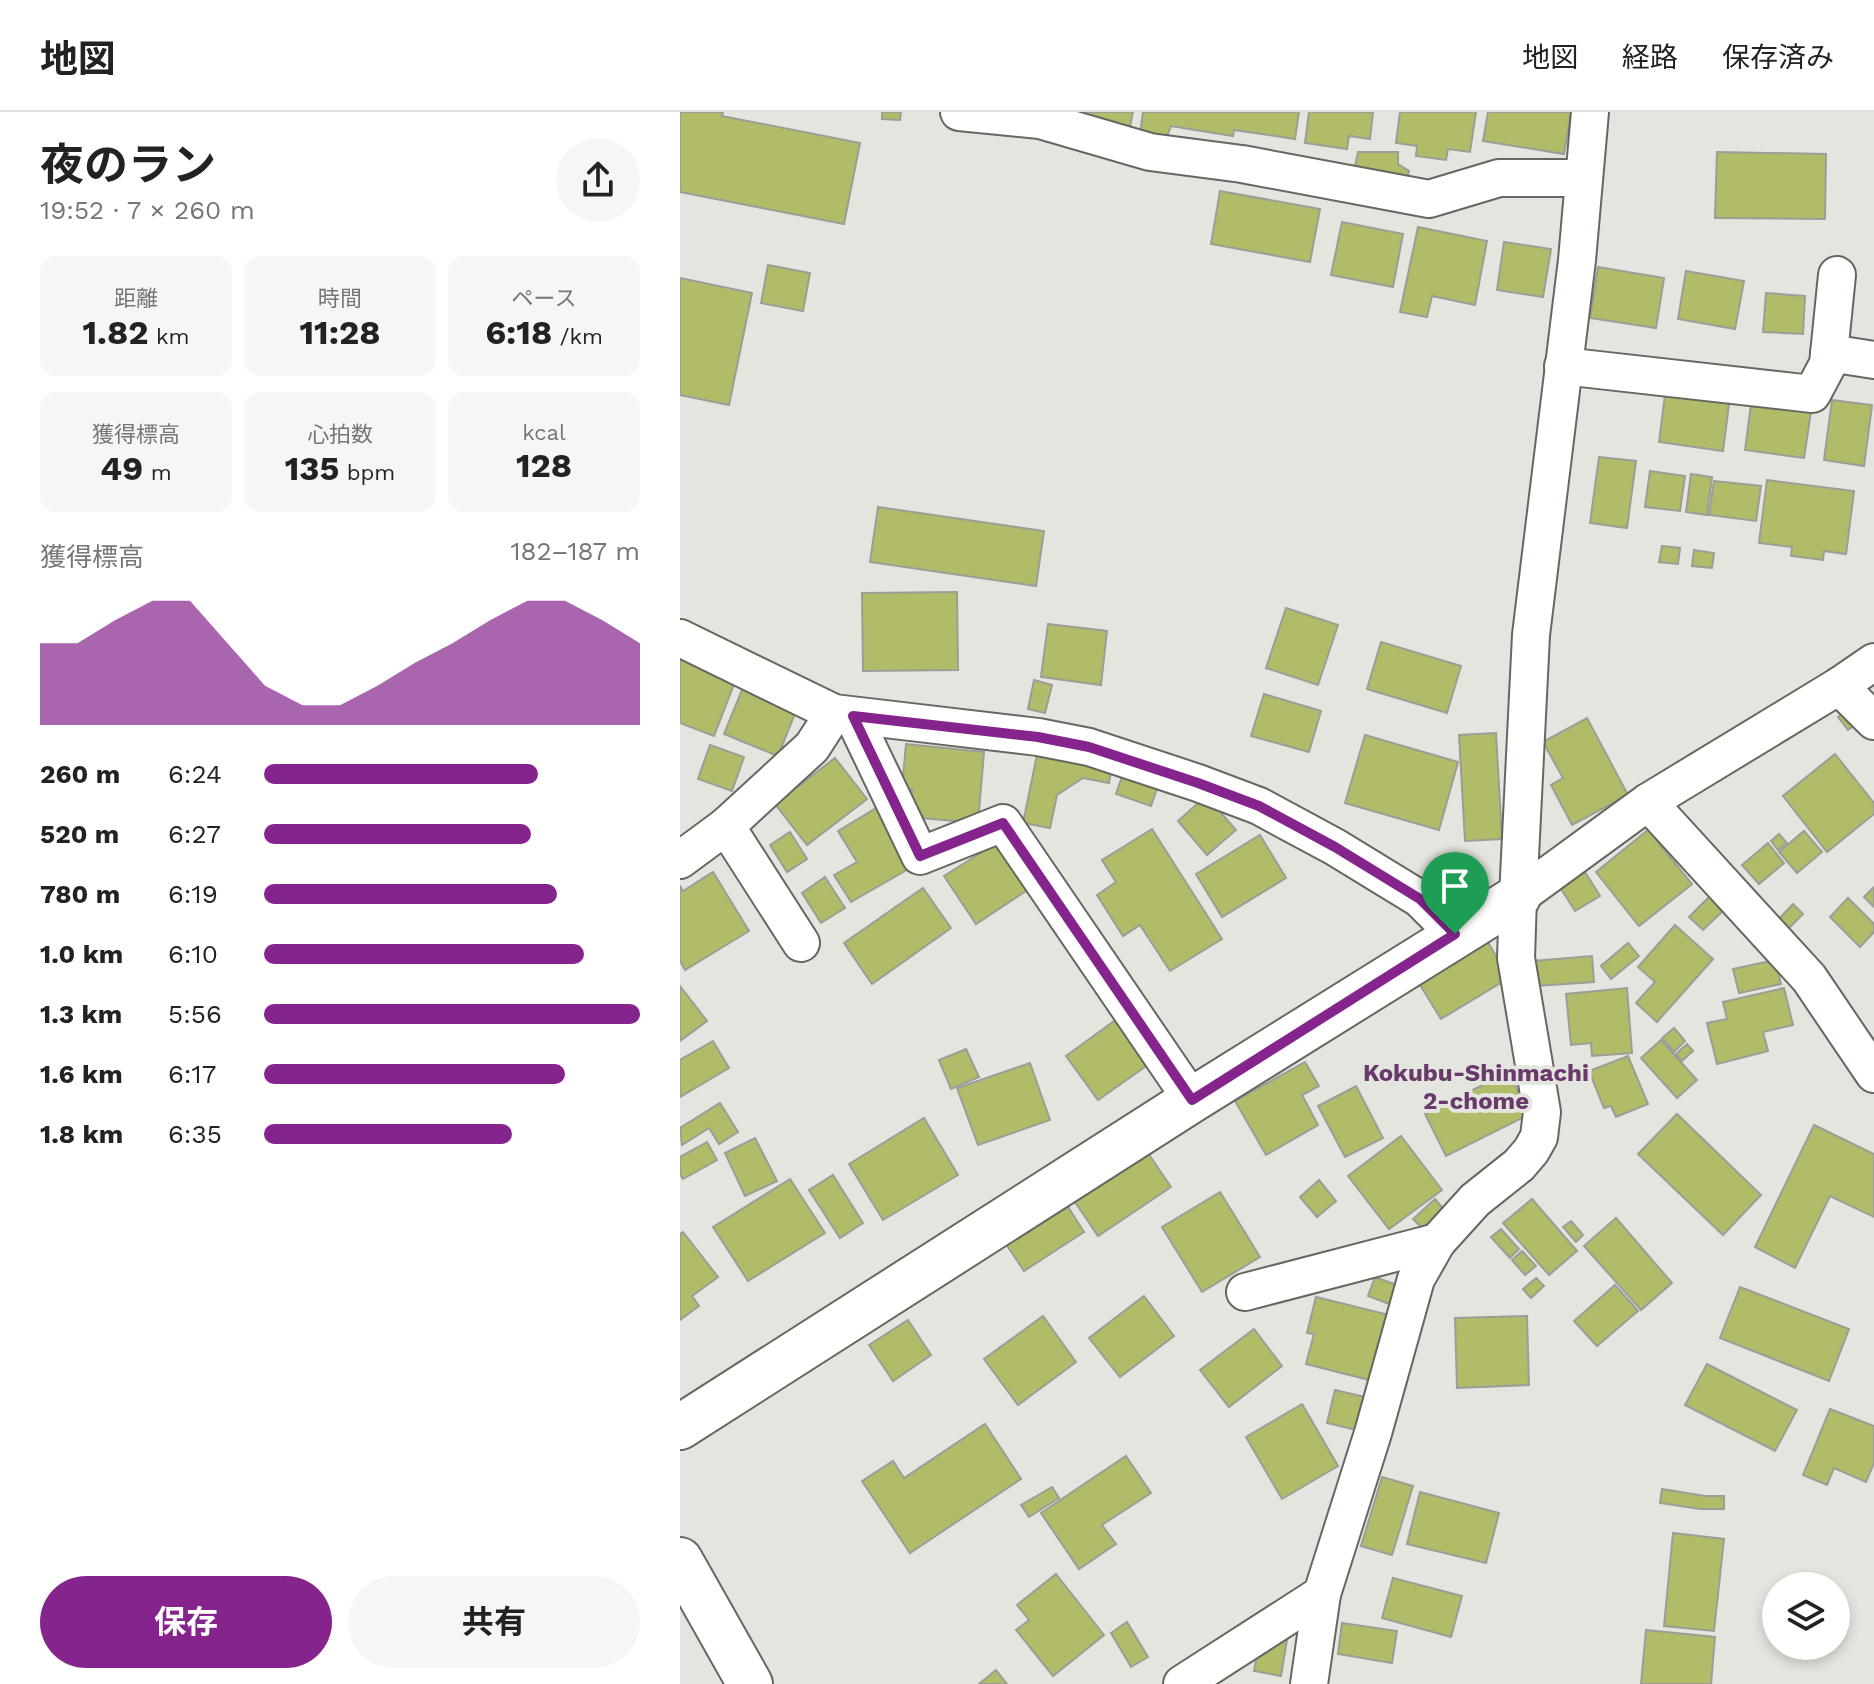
<!DOCTYPE html>
<html lang="ja">
<meta charset="utf-8">
<style>
:root{--surface:#fff;--page:#f6f6f6;--text:#222;--muted:#767676;--line:#e0e0e0;--accent:#85248d}
body{margin:0;font-family:"Work Sans","Noto Sans JP",sans-serif;background:var(--page);color:var(--text);height:100vh;display:flex;flex-direction:column;font-size:30px;white-space:nowrap}
*{box-sizing:border-box;margin:0}
p{font-size:26px;color:var(--muted)}
.icon{flex:none;width:44px;height:44px;fill:none;stroke:currentColor;stroke-width:2;stroke-linecap:round;stroke-linejoin:round}
.map{position:relative;flex:1;overflow:hidden}
.sheet{display:flex;flex-direction:column;background:var(--surface);width:680px}
.sheet>*{flex:none}
.fabs{position:absolute;left:1082px;top:1460px;display:grid;gap:16px}
.fabs a{display:grid;place-items:center;width:88px;height:88px;border-radius:50%;background:var(--surface);box-shadow:0 4px 12px #0003;font-size:40px}
.pin{position:absolute;display:grid;place-items:center;width:68px;height:68px;color:#fff;margin:-82px -34px;border-radius:50% 50% 50% 0;rotate:-45deg;box-shadow:0 0 8px #0007}
.pin .icon{rotate:45deg}
.round{display:grid;place-items:center;flex:none;width:84px;height:84px;border-radius:42px;background:var(--page)}
.overview{display:flex;align-items:center;justify-content:space-between;height:136px;padding:0 40px}
h1{font-size:44px;font-weight:700;line-height:60px}
.metrics{display:grid;grid-template-columns:repeat(3,1fr);gap:12px;height:136px;padding:8px 40px}
.metrics div{display:grid;align-content:center;border-radius:16px;background:var(--page);text-align:center}
.metrics b{font-size:34px;font-weight:700}
.metrics small{font-size:22px;font-weight:400}
.metrics p{font-size:22px}
.chart{height:224px;padding:16px 40px}
.chart p{display:flex;justify-content:space-between}
.chart svg{width:100%;height:144px;margin-top:8px;fill:var(--accent);opacity:.7}
.cta{display:flex;gap:16px;margin-top:auto;padding:16px 40px}
.cta a{flex:1;height:92px;border-radius:48px;background:var(--accent);color:#fff;font-size:32px;font-weight:700;line-height:92px;text-align:center}
.cta a+a{background:var(--page);color:var(--text)}
ul{padding:0 40px;list-style:none;font-size:26px}
li{display:grid;grid-template-columns:128px 96px 1fr;align-items:center;height:60px}
li i{height:20px;border-radius:10px;background:var(--accent)}
header{display:flex;align-items:center;gap:48px;box-sizing:border-box;height:112px;padding:0 40px;background:var(--surface);border-bottom:2px solid var(--line)}
header strong{font-size:38px}
nav{display:flex;gap:44px;margin-inline-start:auto;font-size:28px}
main{display:flex;flex:1;min-height:0}
.map>svg:first-child{display:block}
.building{fill:#b2bc68;stroke:#9c9d96;stroke-width:2}
.lines{fill:none;stroke-linecap:round;stroke-linejoin:round}
.street-casing{stroke:#666761;stroke-width:40}
.secondary-casing{stroke:#666761;stroke-width:48}
.street{stroke:#fff;stroke-width:36}
.secondary{stroke:#fff;stroke-width:44}
.route-casing{stroke:#fff;stroke-width:16}
.route{stroke:#85248d;stroke-width:10}
.labels{text-anchor:middle;dominant-baseline:central;stroke-width:8;stroke-linejoin:round;paint-order:stroke}
.neighbourhood-label{font-size:24px;font-weight:bold;fill:#69396c;stroke:#e3e5de}
</style>
<header>
<strong>地図</strong>
<nav><a>地図</a><a>経路</a><a>保存済み</a></nav>
</header>
<main>
<section class="sheet">
<div class="overview"><div><h1>夜のラン</h1><p>19:52 · 7 × 260 m</p></div><a class="round"><svg class="icon" aria-label="share" viewBox="0 0 24 24"><path d="M12 15V3M7 8l5-5 5 5M5 13v7h14v-7"/></svg></a></div>
<div class="metrics">
<div><p>距離</p><b>1.82<small> km</small></b></div>
<div><p>時間</p><b>11:28</b></div>
<div><p>ペース</p><b>6:18<small> /km</small></b></div>
</div>
<div class="metrics">
<div><p>獲得標高</p><b>49<small> m</small></b></div>
<div><p>心拍数</p><b>135<small> bpm</small></b></div>
<div><p>kcal</p><b>128</b></div>
</div>
<div class="chart"><p><span>獲得標高</span>182–187 m</p>
<svg viewBox="0 0 160 44" preserveAspectRatio="none"><path d="M0 44V19L10 19L20 12L30 6L40 6L50 19L60 32L70 38L80 38L90 32L100 25L110 19L120 12L130 6L140 6L150 12L160 19V44z"/></svg>
</div>
<ul>
<li><b>260 m</b>6:24<i style="width:73%"></i></li>
<li><b>520 m</b>6:27<i style="width:71%"></i></li>
<li><b>780 m</b>6:19<i style="width:78%"></i></li>
<li><b>1.0 km</b>6:10<i style="width:85%"></i></li>
<li><b>1.3 km</b>5:56<i style="width:100%"></i></li>
<li><b>1.6 km</b>6:17<i style="width:80%"></i></li>
<li><b>1.8 km</b>6:35<i style="width:66%"></i></li>
</ul>
<div class="cta"><a>保存</a><a>共有</a></div>
</section>
<div class="map">
<svg width="1194" height="1572" viewBox="0 0 1194 1572">
<rect width="100%" height="100%" fill="#e3e5de"/>
<g class="building">
<path d="M 0,0 L 43,0 L 42,4 L 180,31 L 164,112 L 0,80 Z"/>
<path d="M 202,0 L 221,0 L 220,8 L 202,7 Z"/>
<path d="M 371,0 L 453,0 L 447,29 Z"/>
<path d="M 463,0 L 619,0 L 615,27 L 554,18 L 553,24 L 491,14 L 486,27 L 460,23 Z"/>
<path d="M 629,0 L 693,0 L 690,27 L 669,24 L 667,37 L 625,31 Z"/>
<path d="M 720,0 L 796,0 L 790,40 L 768,37 L 766,48 L 736,44 L 737,34 L 716,31 Z"/>
<path d="M 808,0 L 891,0 L 884,42 L 803,29 Z"/>
<path d="M 678,40 L 718,40 L 718,52 L 729,59 L 725,76 L 673,64 Z"/>
<path d="M 1037,40 L 1146,42 L 1145,107 L 1035,106 Z"/>
<path d="M 540,79 L 640,97 L 630,150 L 531,132 Z"/>
<path d="M 662,110 L 723,122 L 713,175 L 651,163 Z"/>
<path d="M 738,115 L 807,129 L 795,193 L 752,184 L 747,205 L 720,200 Z"/>
<path d="M 824,130 L 871,137 L 863,185 L 817,178 Z"/>
<path d="M 88,153 L 130,161 L 123,199 L 81,191 Z"/>
<path d="M 918,155 L 984,166 L 976,216 L 910,206 Z"/>
<path d="M 1006,159 L 1064,169 L 1055,217 L 998,207 Z"/>
<path d="M 0,166 L 72,181 L 49,293 L 0,283 Z"/>
<path d="M 1086,181 L 1125,184 L 1123,222 L 1083,220 Z"/>
<path d="M 986,275 L 1050,284 L 1043,339 L 979,330 Z"/>
<path d="M 1072,285 L 1132,293 L 1124,346 L 1065,338 Z"/>
<path d="M 1152,288 L 1192,293 L 1184,354 L 1144,348 Z"/>
<path d="M 919,345 L 956,349 L 947,416 L 910,411 Z"/>
<path d="M 970,359 L 1005,364 L 1000,399 L 965,395 Z"/>
<path d="M 1011,362 L 1032,365 L 1027,403 L 1006,400 Z"/>
<path d="M 1087,368 L 1174,379 L 1166,442 L 1144,439 L 1143,448 L 1111,444 L 1112,435 L 1079,431 Z"/>
<path d="M 1034,369 L 1081,374 L 1076,409 L 1029,403 Z"/>
<path d="M 198,395 L 364,419 L 356,474 L 190,450 Z"/>
<path d="M 982,434 L 1000,436 L 998,452 L 979,450 Z"/>
<path d="M 1014,438 L 1034,441 L 1032,456 L 1012,454 Z"/>
<path d="M 277,480 L 278,558 L 183,559 L 182,481 Z"/>
<path d="M 606,496 L 658,513 L 638,573 L 586,556 Z"/>
<path d="M 368,512 L 427,519 L 421,573 L 361,565 Z"/>
<path d="M 701,530 L 781,554 L 767,601 L 687,577 Z"/>
<path d="M 0,546 L 56,567 L 34,624 L 0,611 Z"/>
<path d="M 354,568 L 372,573 L 365,601 L 348,597 Z"/>
<path d="M 64,573 L 118,594 L 98,644 L 44,622 Z"/>
<path d="M 584,582 L 641,599 L 629,640 L 571,624 Z"/>
<path d="M 1167,599 L 1177,612 L 1168,618 L 1158,605 Z"/>
<path d="M 907,606 L 948,683 L 892,713 L 871,673 L 883,666 L 863,630 Z"/>
<path d="M 816,621 L 822,727 L 785,729 L 779,623 Z"/>
<path d="M 685,623 L 778,650 L 759,718 L 665,691 Z"/>
<path d="M 226,632 L 304,640 L 298,711 L 229,705 L 232,677 L 222,676 Z"/>
<path d="M 30,633 L 64,645 L 52,679 L 18,667 Z"/>
<path d="M 358,638 L 432,653 L 429,671 L 403,666 L 377,683 L 370,716 L 343,711 Z"/>
<path d="M 1155,642 L 1194,691 L 1194,702 L 1147,740 L 1103,684 Z"/>
<path d="M 155,646 L 187,687 L 127,733 L 95,692 Z"/>
<path d="M 445,656 L 480,668 L 471,694 L 436,682 Z"/>
<path d="M 526,684 L 556,718 L 527,743 L 498,709 Z"/>
<path d="M 198,695 L 232,755 L 171,790 L 154,763 L 177,750 L 158,719 Z"/>
<path d="M 472,717 L 542,827 L 490,859 L 460,813 L 443,824 L 417,783 L 436,770 L 422,748 Z"/>
<path d="M 968,718 L 1012,772 L 959,814 L 916,760 Z"/>
<path d="M 1124,719 L 1142,740 L 1117,761 L 1099,740 Z"/>
<path d="M 110,720 L 127,747 L 107,760 L 90,733 Z"/>
<path d="M 1099,722 L 1107,731 L 1098,738 L 1091,729 Z"/>
<path d="M 580,723 L 606,766 L 542,805 L 516,762 Z"/>
<path d="M 318,730 L 349,777 L 296,812 L 264,764 Z"/>
<path d="M 1088,731 L 1104,751 L 1079,772 L 1062,753 Z"/>
<path d="M 903,757 L 920,784 L 895,799 L 878,772 Z"/>
<path d="M 33,760 L 69,819 L 5,858 L 0,849 L 0,774 L 3,779 Z"/>
<path d="M 145,765 L 165,796 L 141,811 L 122,781 Z"/>
<path d="M 1194,775 L 1194,795 L 1184,785 Z"/>
<path d="M 243,776 L 271,816 L 192,872 L 164,831 Z"/>
<path d="M 1030,784 L 1044,798 L 1023,818 L 1009,805 Z"/>
<path d="M 1168,786 L 1194,812 L 1194,820 L 1180,835 L 1150,805 Z"/>
<path d="M 1113,792 L 1123,802 L 1109,816 L 1099,807 Z"/>
<path d="M 995,813 L 1033,847 L 977,910 L 956,891 L 975,870 L 958,855 Z"/>
<path d="M 806,827 L 829,866 L 761,907 L 737,868 Z"/>
<path d="M 948,831 L 959,844 L 931,867 L 921,854 Z"/>
<path d="M 912,844 L 914,870 L 856,874 L 853,849 Z"/>
<path d="M 1095,848 L 1101,872 L 1059,881 L 1053,857 Z"/>
<path d="M 0,874 L 27,909 L 0,929 Z"/>
<path d="M 947,876 L 952,941 L 912,944 L 911,931 L 891,933 L 886,882 Z"/>
<path d="M 1104,876 L 1113,913 L 1083,920 L 1088,939 L 1037,952 L 1027,911 L 1047,907 L 1043,890 Z"/>
<path d="M 437,907 L 469,952 L 418,988 L 386,944 Z"/>
<path d="M 994,916 L 1005,929 L 994,940 L 982,926 Z"/>
<path d="M 981,928 L 1017,968 L 997,986 L 961,946 Z"/>
<path d="M 33,929 L 49,956 L 0,985 L 0,948 Z"/>
<path d="M 1007,932 L 1013,939 L 1002,949 L 996,942 Z"/>
<path d="M 286,937 L 299,965 L 271,977 L 259,948 Z"/>
<path d="M 948,944 L 968,992 L 936,1005 L 931,994 L 924,996 L 909,959 Z"/>
<path d="M 625,950 L 639,974 L 622,983 L 638,1013 L 586,1043 L 555,989 Z"/>
<path d="M 350,951 L 370,1008 L 298,1033 L 277,976 Z"/>
<path d="M 828,960 L 850,1002 L 766,1044 L 745,1002 Z"/>
<path d="M 676,974 L 703,1026 L 665,1045 L 638,994 Z"/>
<path d="M 40,991 L 58,1020 L 39,1032 L 29,1016 L 2,1033 L 0,1016 Z"/>
<path d="M 997,1002 L 1081,1083 L 1043,1123 L 958,1042 Z"/>
<path d="M 244,1006 L 278,1063 L 203,1108 L 169,1052 Z"/>
<path d="M 1134,1013 L 1194,1042 L 1194,1105 L 1150,1084 L 1115,1156 L 1075,1135 Z"/>
<path d="M 721,1024 L 762,1078 L 709,1117 L 668,1064 Z"/>
<path d="M 75,1026 L 97,1069 L 65,1084 L 45,1041 Z"/>
<path d="M 27,1030 L 37,1048 L 3,1067 L 0,1062 L 0,1045 Z"/>
<path d="M 466,1038 L 491,1075 L 418,1124 L 393,1087 Z"/>
<path d="M 153,1063 L 183,1111 L 160,1126 L 129,1078 Z"/>
<path d="M 110,1067 L 145,1121 L 68,1169 L 33,1115 Z"/>
<path d="M 639,1068 L 656,1089 L 637,1105 L 620,1085 Z"/>
<path d="M 540,1080 L 580,1145 L 522,1180 L 482,1115 Z"/>
<path d="M 383,1087 L 404,1120 L 344,1159 L 322,1126 Z"/>
<path d="M 755,1087 L 766,1100 L 745,1119 L 733,1107 Z"/>
<path d="M 852,1087 L 897,1139 L 869,1163 L 823,1111 Z"/>
<path d="M 936,1106 L 992,1171 L 961,1198 L 904,1134 Z"/>
<path d="M 891,1109 L 903,1123 L 896,1130 L 883,1115 Z"/>
<path d="M 821,1117 L 839,1137 L 830,1146 L 811,1125 Z"/>
<path d="M 3,1120 L 38,1165 L 12,1184 L 19,1194 L 0,1208 L 0,1122 Z"/>
<path d="M 842,1139 L 856,1154 L 845,1163 L 832,1148 Z"/>
<path d="M 695,1165 L 725,1176 L 717,1195 L 688,1184 Z"/>
<path d="M 856,1166 L 864,1174 L 851,1186 L 843,1177 Z"/>
<path d="M 935,1173 L 958,1199 L 917,1234 L 894,1209 Z"/>
<path d="M 1060,1175 L 1169,1217 L 1149,1269 L 1040,1226 Z"/>
<path d="M 464,1184 L 494,1224 L 440,1265 L 409,1226 Z"/>
<path d="M 636,1185 L 717,1205 L 701,1271 L 626,1252 L 634,1222 L 627,1221 Z"/>
<path d="M 363,1204 L 396,1250 L 338,1293 L 304,1247 Z"/>
<path d="M 847,1204 L 849,1273 L 777,1276 L 775,1206 Z"/>
<path d="M 228,1208 L 251,1243 L 213,1269 L 189,1233 Z"/>
<path d="M 574,1217 L 602,1254 L 549,1295 L 520,1258 Z"/>
<path d="M 1027,1252 L 1117,1298 L 1095,1339 L 1005,1293 Z"/>
<path d="M 655,1278 L 685,1285 L 677,1318 L 647,1311 Z"/>
<path d="M 622,1292 L 658,1354 L 602,1387 L 566,1325 Z"/>
<path d="M 1150,1297 L 1194,1314 L 1194,1351 L 1186,1370 L 1154,1356 L 1147,1373 L 1123,1363 Z"/>
<path d="M 305,1312 L 341,1367 L 230,1441 L 182,1369 L 213,1349 L 224,1366 Z"/>
<path d="M 446,1344 L 471,1381 L 422,1413 L 436,1432 L 399,1457 L 361,1401 Z"/>
<path d="M 702,1365 L 733,1374 L 712,1443 L 681,1434 Z"/>
<path d="M 372,1375 L 379,1386 L 349,1405 L 341,1393 Z"/>
<path d="M 982,1377 L 1025,1384 L 1044,1384 L 1044,1397 L 1020,1397 L 980,1391 Z"/>
<path d="M 740,1380 L 819,1401 L 806,1451 L 727,1432 Z"/>
<path d="M 993,1421 L 1044,1427 L 1034,1519 L 984,1514 Z"/>
<path d="M 376,1462 L 424,1523 L 373,1564 L 336,1518 L 349,1508 L 337,1493 Z"/>
<path d="M 713,1466 L 782,1484 L 771,1525 L 702,1506 Z"/>
<path d="M 447,1510 L 468,1545 L 451,1555 L 431,1521 Z"/>
<path d="M 662,1511 L 717,1519 L 712,1551 L 658,1542 Z"/>
<path d="M 966,1518 L 1035,1525 L 1031,1572 L 961,1572 Z"/>
<path d="M 607,1528 L 601,1564 L 574,1559 L 579,1532 Z"/>
<path d="M 316,1558 L 327,1572 L 299,1572 Z"/>
</g>
<g class="lines">
<g class="street-casing">
<g id="street">
<path d="M 279,0 L 360,8 L 470,40 L 562,52 L 749,87 L 819,66 L 903,66"/>
<path d="M 1149,241 L 1194,248"/>
<path d="M 883,254 L 1132,282 L 1148,252 L 1157,163"/>
<path d="M 0,526 L 154,601 L 358,625 L 409,635 L 518,671 L 579,694 L 655,735 L 740,787 L 775,822"/>
<path d="M 1159,574 L 1194,609"/>
<path d="M 173,604 L 240,744 L 323,711 L 512,988"/>
<path d="M 968,690 L 1129,866 L 1194,962"/>
<path d="M 46,714 L 121,831"/>
<path d="M 0,748 L 46,714 L 132,635 L 154,601"/>
<path d="M 838,785 L 968,690 L 1159,574 L 1194,550"/>
<path d="M 565,1180 L 757,1130"/>
<path d="M 502,1572 L 642,1482 L 693,1321 L 736,1167 L 757,1130 L 795,1088 L 839,1053 L 851,1039 L 859,1025 L 862,1000 L 836,846 L 838,785 L 851,523 L 897,148 L 910,0"/>
<path d="M 629,1572 L 642,1482"/>
</g>
</g>
<g class="secondary-casing">
<g id="secondary">
<path d="M 0,1315 L 512,988 L 838,785"/>
<path d="M 0,1448 L 70,1572"/>
</g>
</g>
<use href="#street" class="street"/>
<use href="#secondary" class="secondary"/>
</g>
<g class="lines">
<g class="route-casing">
<path id="route" d="M 173,604 L 358,625 L 409,635 L 518,671 L 579,694 L 655,735 L 740,787 L 775,822 L 512,988 L 323,711 L 240,744 Z"/>
</g>
<use href="#route" class="route"/>
</g>
<g class="labels">
<g class="neighbourhood-label">
<text x="796" y="961">Kokubu-Shinmachi<tspan x="796" dy="28">2-chome</tspan></text>
</g>
</g>
</svg>
<div class="fabs">
<a><svg class="icon" aria-label="layers" viewBox="0 0 24 24"><path d="M12 4l9 5-9 5-9-5zM3 14l9 5 9-5"/></svg></a>
</div>
<div class="pin" style="left:775px;top:822px;background:#1e9e55"><svg class="icon" aria-label="arrive" viewBox="0 0 24 24"><path d="M6 21V4h12l-3 4 3 4H6"/></svg></div>
</div>
</main>
